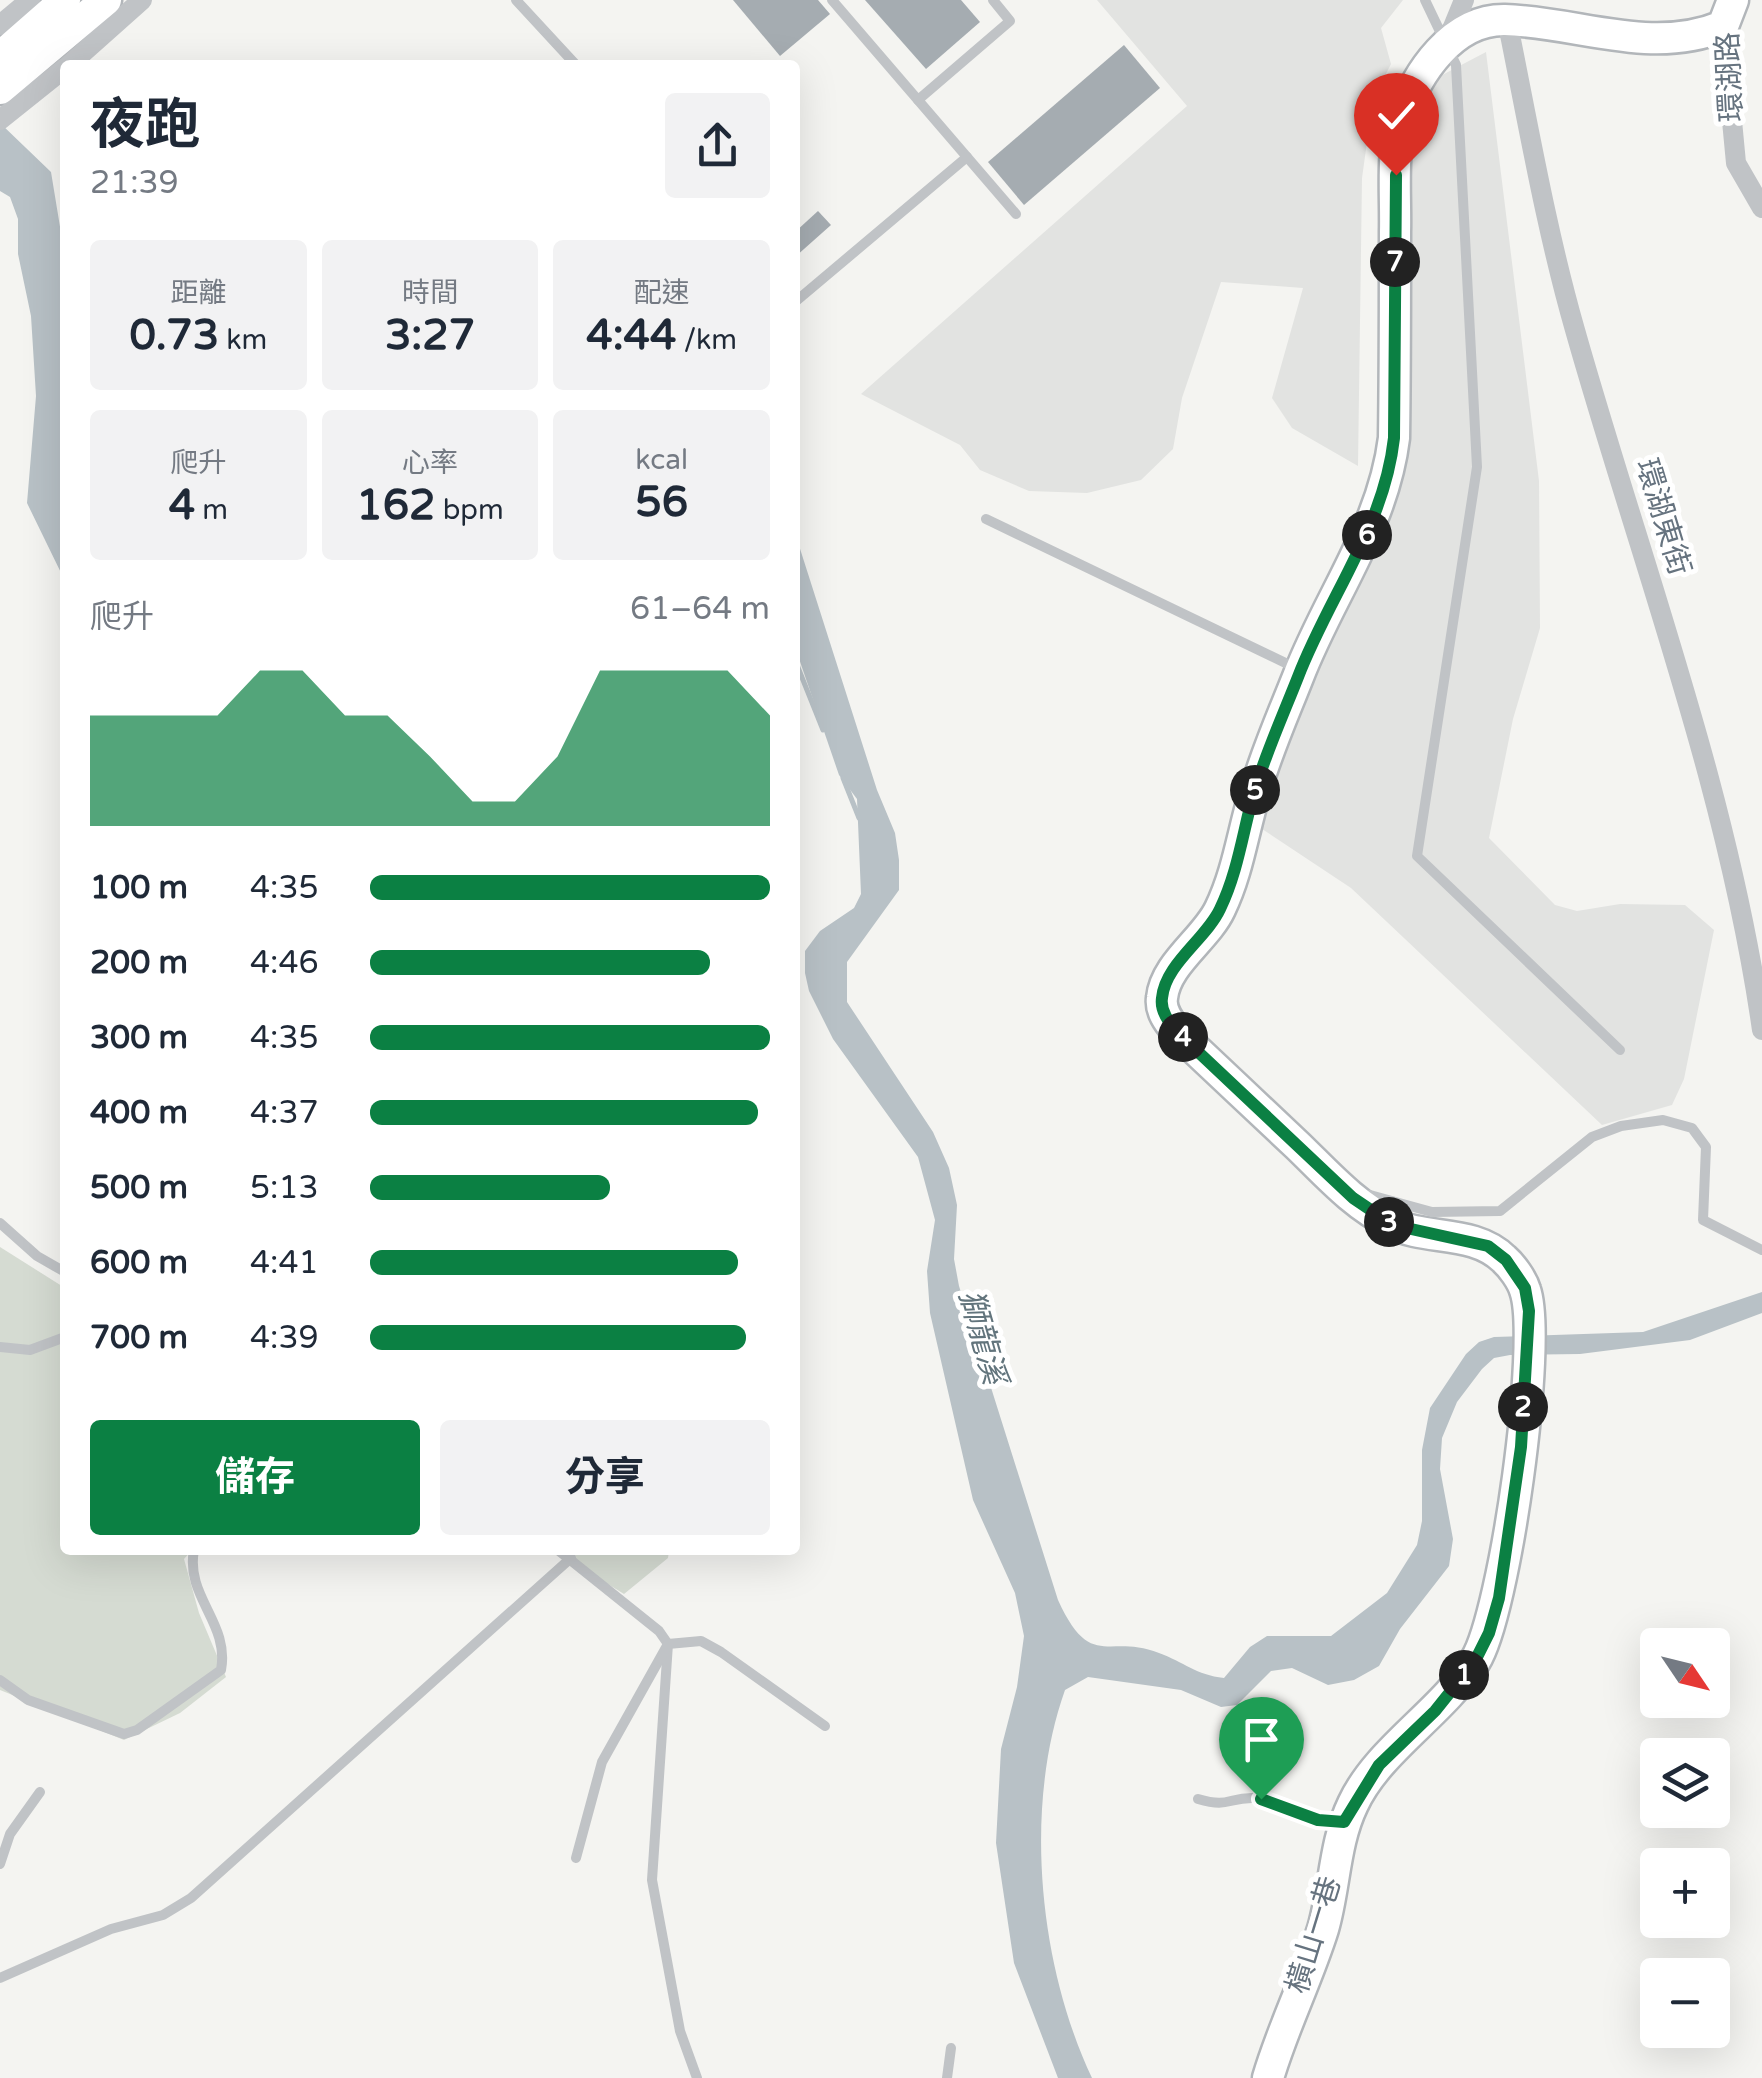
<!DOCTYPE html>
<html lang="zh-TW">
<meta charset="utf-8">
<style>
:root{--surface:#fff;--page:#f2f2f3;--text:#1f2937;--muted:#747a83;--accent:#0b8043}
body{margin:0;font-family:"Varela Round","Noto Sans TC",sans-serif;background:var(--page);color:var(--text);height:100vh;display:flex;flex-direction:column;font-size:38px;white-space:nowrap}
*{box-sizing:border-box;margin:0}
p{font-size:32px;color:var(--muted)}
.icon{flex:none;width:55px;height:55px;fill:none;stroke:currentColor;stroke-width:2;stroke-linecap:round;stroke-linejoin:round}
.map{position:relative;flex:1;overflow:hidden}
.panel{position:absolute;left:60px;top:60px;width:740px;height:1495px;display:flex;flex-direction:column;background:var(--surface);border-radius:10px;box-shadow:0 10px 40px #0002}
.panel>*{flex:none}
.needle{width:65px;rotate:125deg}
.tools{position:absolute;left:1640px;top:1628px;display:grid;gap:20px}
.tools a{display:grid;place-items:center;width:90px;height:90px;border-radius:10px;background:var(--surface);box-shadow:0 10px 40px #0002;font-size:50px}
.pin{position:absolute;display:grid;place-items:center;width:85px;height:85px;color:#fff;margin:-102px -42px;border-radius:50% 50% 50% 0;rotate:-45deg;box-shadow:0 0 10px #0007}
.pin .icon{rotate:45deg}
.km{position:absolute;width:50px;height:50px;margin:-25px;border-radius:50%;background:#222;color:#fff;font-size:28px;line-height:50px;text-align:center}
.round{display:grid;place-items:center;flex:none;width:105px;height:105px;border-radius:10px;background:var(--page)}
.summary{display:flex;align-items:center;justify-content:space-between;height:170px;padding:0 30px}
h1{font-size:55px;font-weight:700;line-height:75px}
.stats{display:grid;grid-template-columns:repeat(3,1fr);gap:15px;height:170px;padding:10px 30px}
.stats div{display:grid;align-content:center;border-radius:10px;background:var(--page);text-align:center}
.stats b{font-size:42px;font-weight:700}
.stats small{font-size:28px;font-weight:400}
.stats p{font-size:28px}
.chart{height:280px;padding:20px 30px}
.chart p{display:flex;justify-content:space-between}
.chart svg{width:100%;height:180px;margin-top:10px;fill:var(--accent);opacity:.7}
.button{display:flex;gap:20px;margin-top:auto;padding:20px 30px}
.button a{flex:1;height:115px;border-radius:10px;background:var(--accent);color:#fff;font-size:40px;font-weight:700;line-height:115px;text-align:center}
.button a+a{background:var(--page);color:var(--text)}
ul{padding:0 30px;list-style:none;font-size:32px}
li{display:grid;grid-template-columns:160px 120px 1fr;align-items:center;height:75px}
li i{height:25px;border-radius:12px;background:var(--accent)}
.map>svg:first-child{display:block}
.built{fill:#e2e3e1}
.green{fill:#d5dbd2}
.water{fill:#b8c1c6}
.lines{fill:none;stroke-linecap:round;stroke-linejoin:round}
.stream{stroke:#b8c1c6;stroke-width:5}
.building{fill:#a5acb1}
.secondary-casing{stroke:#b2b6ba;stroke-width:35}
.lane{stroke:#c0c3c6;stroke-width:10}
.street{stroke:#c0c3c6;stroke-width:20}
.secondary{stroke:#fff;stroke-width:30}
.route-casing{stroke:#fff;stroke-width:20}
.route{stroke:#0b8043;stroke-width:12}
.labels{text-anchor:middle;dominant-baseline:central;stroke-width:10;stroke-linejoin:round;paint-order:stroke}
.street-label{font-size:30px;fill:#66737f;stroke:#fff}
.water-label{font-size:32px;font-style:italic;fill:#62747c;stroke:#fff}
</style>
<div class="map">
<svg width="1762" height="2078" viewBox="0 0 1762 2078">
<rect width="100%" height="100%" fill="#f4f4f1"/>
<g class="built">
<path d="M 1097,0 L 1403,0 L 1381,28 L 1391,64 L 1373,99 L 1362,178 L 1358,466 L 1292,428 L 1272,398 L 1303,288 L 1221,282 L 1182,398 L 1173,449 L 1141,480 L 1087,493 L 1029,491 L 980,470 L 960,445 L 861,394 L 1187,106 Z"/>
<path d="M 1486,52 L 1539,481 L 1540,628 L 1513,719 L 1489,838 L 1555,905 L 1577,911 L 1620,904 L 1685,905 L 1714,930 L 1684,1079 L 1672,1105 L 1602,1125 L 1351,888 L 1256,825 L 1307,675 L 1398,475 L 1411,385 L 1403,198 L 1409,137 L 1427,83 Z"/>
</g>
<g class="green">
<path d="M 0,1247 L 65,1288 L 65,1550 L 192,1550 L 184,1559 L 199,1613 L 226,1677 L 180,1713 L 124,1740 L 0,1690 Z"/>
<path d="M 553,1550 L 669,1550 L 668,1558 L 624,1594 Z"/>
</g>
<g class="water">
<path d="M 0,123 L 51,172 L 65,257 L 65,581 L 27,503 L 36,396 L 31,316 L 18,254 L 18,219 L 10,197 L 0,191 Z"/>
<path d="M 795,533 L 877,790 L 895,833 L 899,860 L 899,890 L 847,962 L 847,1002 L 933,1132 L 949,1168 L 957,1205 L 954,1259 L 959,1286 L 1058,1600 C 1091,1672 1108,1633 1159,1653 C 1184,1662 1196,1675 1224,1678 L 1250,1647 L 1267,1636 L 1331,1636 L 1387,1593 L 1417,1545 L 1422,1521 L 1422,1450 L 1430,1408 L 1466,1354 L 1479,1342 L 1494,1337 L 1643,1332 L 1762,1292 L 1762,1313 L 1690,1340 L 1580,1354 L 1510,1355 L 1494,1358 L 1482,1369 L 1457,1402 L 1442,1438 L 1440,1469 L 1453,1539 L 1449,1566 L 1400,1629 L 1379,1666 L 1354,1680 L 1328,1685 L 1292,1668 L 1271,1671 L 1237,1705 L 1221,1707 L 1181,1690 L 1088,1677 L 1065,1690 C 1023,1808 1039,1966 1092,2078 L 1058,2078 L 1014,1963 L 996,1843 L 1001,1749 L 1017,1687 L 1024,1636 L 1015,1593 L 973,1500 L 930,1313 L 927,1271 L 935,1220 L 918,1157 L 833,1039 L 809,991 L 805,973 L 805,951 L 820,931 L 854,908 L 861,894 L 857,799 L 839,775 L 795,647 Z"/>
</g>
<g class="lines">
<g class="stream">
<path d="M 795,660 L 823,730"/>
<path d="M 843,778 L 859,818"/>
</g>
</g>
<g class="building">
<path d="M 733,0 L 818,0 L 830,14 L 780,56 Z"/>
<path d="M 865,0 L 961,0 L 980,22 L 926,69 Z"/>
<path d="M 1124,45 L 1160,88 L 1024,205 L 988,162 Z"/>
<path d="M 818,211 L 831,225 L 795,257 L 795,232 Z"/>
</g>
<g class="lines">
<g class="secondary-casing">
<g id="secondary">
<path d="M 0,57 L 65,0"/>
<path d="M 0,89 L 106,0"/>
<path d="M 1268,2078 C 1283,2027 1307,1980 1323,1929 C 1335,1888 1334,1843 1353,1804 C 1378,1750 1441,1714 1475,1661 C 1505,1614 1543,1341 1525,1290 C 1522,1280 1512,1266 1504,1259 C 1473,1229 1426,1241 1391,1223 C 1354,1205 1327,1174 1298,1146 C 1258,1108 1217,1070 1177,1032 C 1169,1022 1160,1011 1162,998 C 1165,964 1206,939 1220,909 C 1238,872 1243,831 1255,792 C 1266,753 1283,715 1298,677 C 1329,596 1383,527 1394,438 C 1395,369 1395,301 1395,232 C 1396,196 1391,152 1402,118 C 1416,73 1453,19 1505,20 C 1579,22 1651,56 1723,26 L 1733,0"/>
</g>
</g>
<g class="lane">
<path d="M 516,0 L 576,65"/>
<path d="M 832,0 L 1016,214"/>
<path d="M 1425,0 L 1456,65 L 1477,467 L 1417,856 L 1620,1050"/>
<path d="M 918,100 L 1010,21 L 993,0"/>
<path d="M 795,302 L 967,157"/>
<path d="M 986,519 L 1300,670"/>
<path d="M 1370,1195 L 1432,1212 L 1500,1211 L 1592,1137 L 1621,1126 L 1663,1120 L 1692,1128 L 1706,1147 L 1703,1220 L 1762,1250"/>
<path d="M 0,1223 L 37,1256 L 65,1272"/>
<path d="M 0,1347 L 30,1350 L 65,1337"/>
<path d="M 558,1550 L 659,1631 L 668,1644 L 652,1880 L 680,2031 L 697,2078"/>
<path d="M 0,1680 L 28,1700 L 124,1734 L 137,1730 L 221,1670 C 230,1623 185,1597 194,1550"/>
<path d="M 1198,1799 C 1229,1808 1227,1798 1252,1798 C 1276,1798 1313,1819 1344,1822"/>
<path d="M 576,1858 L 602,1762 L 668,1644 L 701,1641 L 721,1652 L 825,1726"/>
<path d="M 0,1864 L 10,1834 L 40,1792"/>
<path d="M 0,1978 L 111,1929 L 163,1915 L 191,1898 L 571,1558"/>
<path d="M 947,2078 L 951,2048"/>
</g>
<g class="street">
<path d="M 1507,20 C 1528,123 1546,229 1575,330 C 1641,563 1728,790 1762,1030"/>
<path d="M 0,25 L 30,0"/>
<path d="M 1723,26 L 1736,163 L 1762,208"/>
<path d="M 1446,44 L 1464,0"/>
<path d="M 69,65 L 142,0"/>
<path d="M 0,120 L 65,68"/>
</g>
<use href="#secondary" class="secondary"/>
</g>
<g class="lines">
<g class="route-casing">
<path id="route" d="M 1261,1799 L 1318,1820 L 1344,1822 L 1379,1765 L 1435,1711 L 1475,1661 L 1489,1633 L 1499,1598 L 1521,1447 L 1529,1311 L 1525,1288 L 1506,1260 L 1488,1246 L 1393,1225 L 1353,1198 L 1177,1032 C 1169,1022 1160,1011 1162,998 C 1165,964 1206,939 1220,909 C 1238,872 1243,831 1254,792 C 1266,753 1283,715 1298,677 C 1329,596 1384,527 1394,438 L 1396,175"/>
</g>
<use href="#route" class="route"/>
</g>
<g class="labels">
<g class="street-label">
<text transform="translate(1730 77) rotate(-93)">環湖路</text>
<text transform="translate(1663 517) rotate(73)">環湖東街</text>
<text transform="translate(1314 1935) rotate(-73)">橫山一巷</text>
</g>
<g class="water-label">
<text transform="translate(982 1337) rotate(74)">獅龍溪</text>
</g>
</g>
</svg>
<div class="tools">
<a><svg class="needle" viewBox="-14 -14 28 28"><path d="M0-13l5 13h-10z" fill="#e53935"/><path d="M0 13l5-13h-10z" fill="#747a83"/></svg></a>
<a><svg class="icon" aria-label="layers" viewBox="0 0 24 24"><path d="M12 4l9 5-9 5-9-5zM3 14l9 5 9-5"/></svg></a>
<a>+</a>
<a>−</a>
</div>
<div class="pin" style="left:1261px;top:1799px;background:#1e9e55"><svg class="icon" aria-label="arrive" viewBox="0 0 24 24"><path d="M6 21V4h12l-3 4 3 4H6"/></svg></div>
<div class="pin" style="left:1396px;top:175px;background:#d93025"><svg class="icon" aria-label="check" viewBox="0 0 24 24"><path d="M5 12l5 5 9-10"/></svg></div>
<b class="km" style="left:1464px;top:1675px">1</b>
<b class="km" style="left:1523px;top:1407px">2</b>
<b class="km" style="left:1389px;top:1222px">3</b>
<b class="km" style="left:1183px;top:1037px">4</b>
<b class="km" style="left:1255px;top:790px">5</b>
<b class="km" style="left:1367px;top:535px">6</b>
<b class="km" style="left:1395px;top:262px">7</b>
<section class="panel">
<div class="summary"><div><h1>夜跑</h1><p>21:39</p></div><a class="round"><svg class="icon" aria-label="share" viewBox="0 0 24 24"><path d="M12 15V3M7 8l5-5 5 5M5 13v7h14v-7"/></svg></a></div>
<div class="stats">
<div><p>距離</p><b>0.73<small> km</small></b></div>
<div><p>時間</p><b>3:27</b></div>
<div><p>配速</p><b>4:44<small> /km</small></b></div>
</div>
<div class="stats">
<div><p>爬升</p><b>4<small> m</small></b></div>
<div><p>心率</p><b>162<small> bpm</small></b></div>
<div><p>kcal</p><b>56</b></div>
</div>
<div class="chart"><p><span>爬升</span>61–64 m</p>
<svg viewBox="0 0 160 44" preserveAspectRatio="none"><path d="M0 44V17L10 17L20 17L30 17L40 6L50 6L60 17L70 17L80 27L90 38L100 38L110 27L120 6L130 6L140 6L150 6L160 17V44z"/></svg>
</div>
<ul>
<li><b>100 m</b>4:35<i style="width:100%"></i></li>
<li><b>200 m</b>4:46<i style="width:85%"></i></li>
<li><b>300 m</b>4:35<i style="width:100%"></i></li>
<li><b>400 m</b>4:37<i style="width:97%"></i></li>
<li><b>500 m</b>5:13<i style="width:60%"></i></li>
<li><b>600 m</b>4:41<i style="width:92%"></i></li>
<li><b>700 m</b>4:39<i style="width:94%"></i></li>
</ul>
<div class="button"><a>儲存</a><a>分享</a></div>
</section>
</div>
